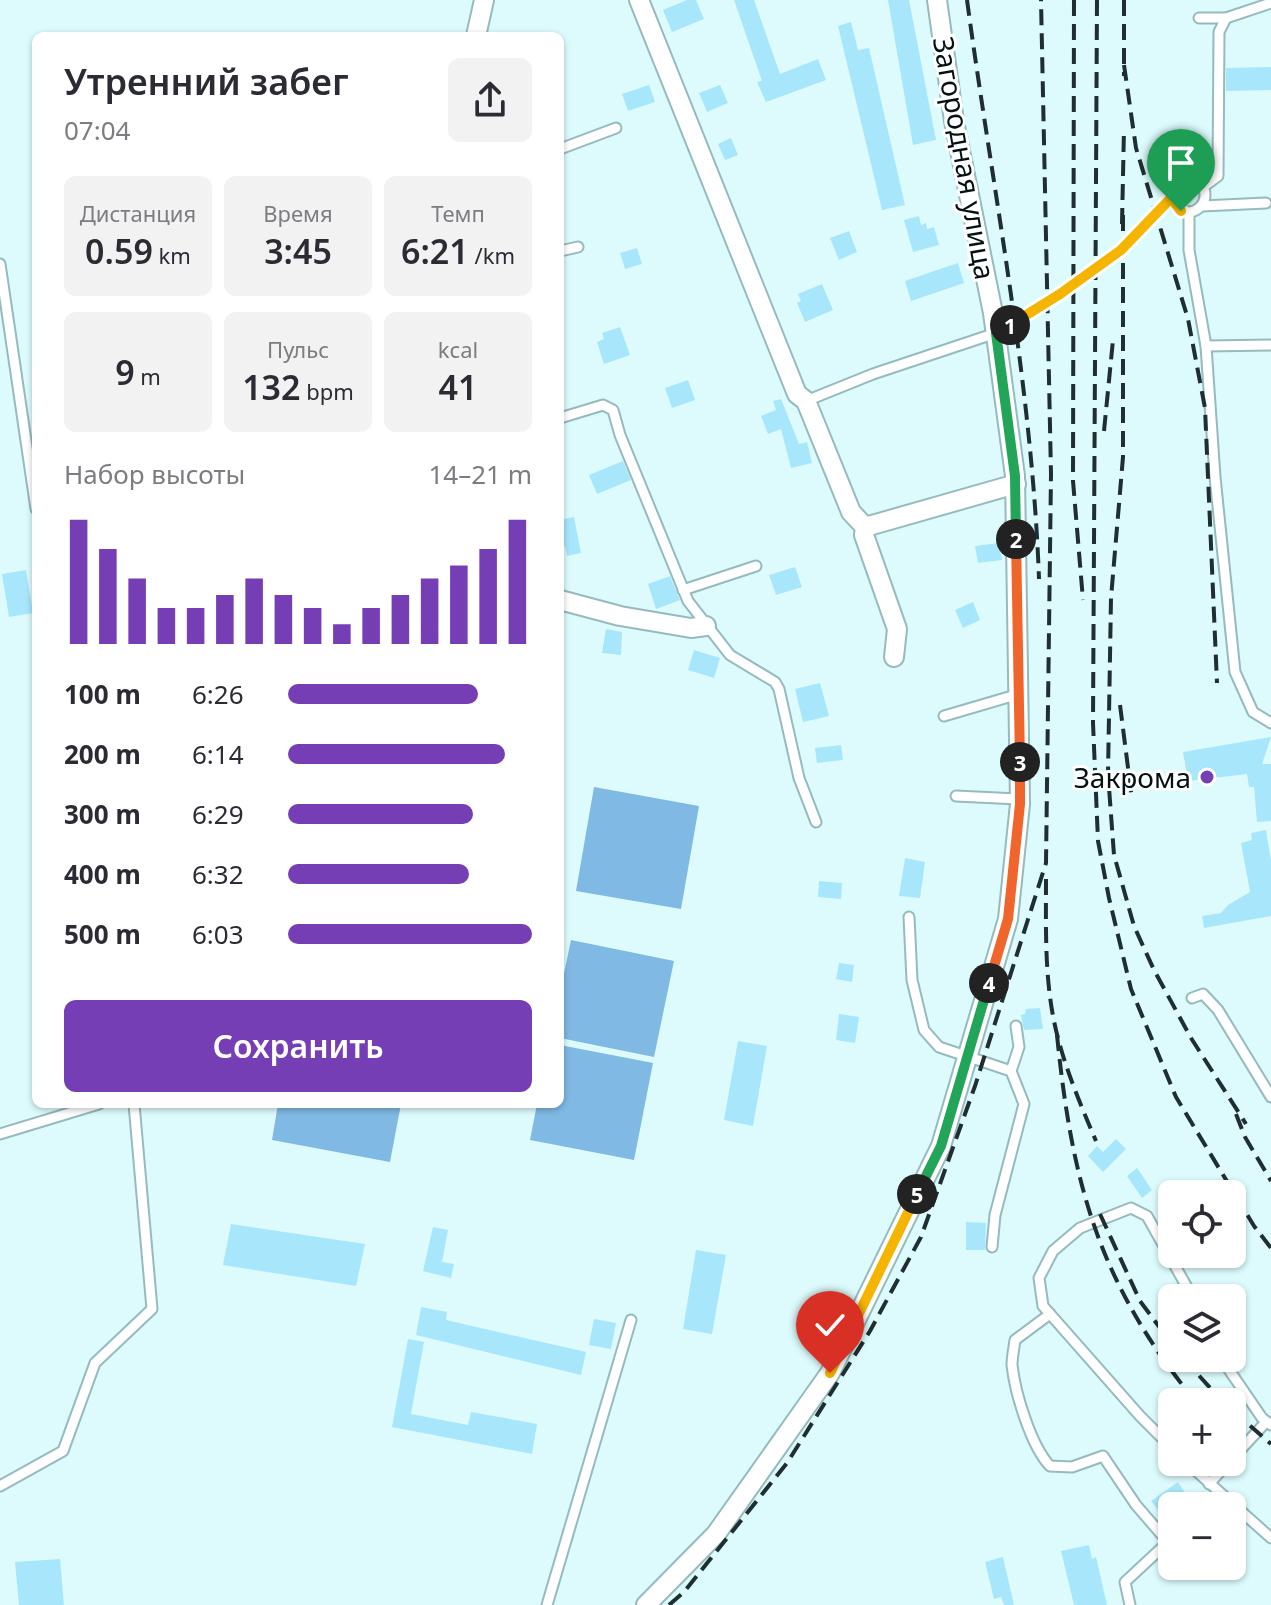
<!DOCTYPE html>
<html lang="ru">
<meta charset="utf-8">
<style>
:root{--surface:#fff;--page:#f2f2f3;--text:#2b2b33;--muted:#7c7c81;--accent:#763eb5}
body{margin:0;font-family:"Noto Sans",sans-serif;background:var(--page);color:var(--text);height:100vh;display:flex;flex-direction:column;font-size:30px;white-space:nowrap}
*{box-sizing:border-box;margin:0}
p{font-size:26px;color:var(--muted)}
.icon{flex:none;width:44px;height:44px;fill:none;stroke:currentColor;stroke-width:2;stroke-linecap:round;stroke-linejoin:round}
.map{position:relative;flex:1;overflow:hidden}
.sheet{position:absolute;left:32px;top:32px;width:532px;height:1076px;display:flex;flex-direction:column;background:var(--surface);border-radius:12px;box-shadow:0 2px 6px #0004}
.sheet>*{flex:none}
.buttons{position:absolute;left:1158px;top:1180px;display:grid;gap:16px}
.buttons a{display:grid;place-items:center;width:88px;height:88px;border-radius:12px;background:var(--surface);box-shadow:0 2px 6px #0004;font-size:40px}
.pin{position:absolute;display:grid;place-items:center;width:68px;height:68px;color:#fff;margin:-82px -34px;border-radius:50% 50% 50% 0;rotate:-45deg;box-shadow:0 0 8px #0007}
.pin .icon{rotate:45deg}
.km{position:absolute;width:40px;height:40px;margin:-20px;border-radius:50%;background:#222;color:#fff;font-size:22px;line-height:40px;text-align:center}
.round{display:grid;place-items:center;flex:none;width:84px;height:84px;border-radius:12px;background:var(--page)}
.headline{display:flex;align-items:center;justify-content:space-between;height:136px;padding:0 32px}
h1{font-size:36px;font-weight:600;line-height:60px}
.metrics{display:grid;grid-template-columns:repeat(3,1fr);gap:12px;height:136px;padding:8px 32px}
.metrics div{display:grid;align-content:center;border-radius:12px;background:var(--page);text-align:center}
.metrics b{font-size:34px;font-weight:600}
.metrics small{font-size:22px;font-weight:400}
.metrics p{font-size:22px}
.chart{height:224px;padding:16px 32px}
.chart p{display:flex;justify-content:space-between}
.chart svg{width:100%;height:144px;margin-top:8px;stroke:var(--accent);stroke-width:6}
.button{display:flex;gap:16px;margin-top:auto;padding:16px 32px}
.button a{flex:1;height:92px;border-radius:12px;background:var(--accent);color:#fff;font-size:32px;font-weight:600;line-height:92px;text-align:center}
ul{padding:0 32px;list-style:none;font-size:26px}
li{display:grid;grid-template-columns:128px 96px 1fr;align-items:center;height:60px}
li i{height:20px;border-radius:10px;background:var(--accent)}
.map>svg:first-child{display:block}
.water{fill:#80b9e4}
.building{fill:#a8e6fc}
.lines{fill:none;stroke-linecap:round;stroke-linejoin:round}
.service-casing{stroke:#96babd;stroke-width:13}
.minor-casing{stroke:#96babd;stroke-width:22}
.path{stroke:#94acad;stroke-width:3;stroke-dasharray:4 6;stroke-linecap:butt}
.service{stroke:#fff;stroke-width:9}
.minor{stroke:#fff;stroke-width:18}
.rail{stroke:#1f2e30;stroke-width:4;stroke-dasharray:16 8;stroke-linecap:butt}
.split-1-casing{stroke:#fff;stroke-width:16}
.split-2-casing{stroke:#fff;stroke-width:16}
.split-3-casing{stroke:#fff;stroke-width:16}
.split-4-casing{stroke:#fff;stroke-width:16}
.split-5-casing{stroke:#fff;stroke-width:16}
.split-6-casing{stroke:#fff;stroke-width:16}
.split-1{stroke:#f5b400;stroke-width:10}
.split-2{stroke:#22a559;stroke-width:10}
.split-3{stroke:#f0652b;stroke-width:10}
.split-4{stroke:#f0652b;stroke-width:10}
.split-5{stroke:#22a559;stroke-width:10}
.split-6{stroke:#f5b400;stroke-width:10}
.poi-dot{fill:#763eb5;stroke:#fff;stroke-width:3}
.labels{text-anchor:middle;dominant-baseline:central;stroke-width:6;stroke-linejoin:round;paint-order:stroke}
.street-label{font-size:28px;fill:#041112;stroke:#fff}
.poi-label{font-size:28px;fill:#041112;stroke:#fff;text-anchor:end}
</style>
<div class="map">
<svg width="1271" height="1605" viewBox="0 0 1271 1605">
<rect width="100%" height="100%" fill="#ddfbfd"/>
<g class="water">
<path d="M 594,787 L 699,806 L 681,909 L 576,891 Z"/>
<path d="M 571,940 L 674,961 L 654,1057 L 560,1038 L 560,993 Z"/>
<path d="M 560,1045 L 653,1063 L 634,1160 L 530,1140 L 537,1104 L 560,1104 Z"/>
<path d="M 278,1104 L 401,1104 L 390,1162 L 272,1140 Z"/>
</g>
<g class="building">
<path d="M 687,0 L 696,0 L 704,19 L 672,32 L 663,10 Z"/>
<path d="M 734,0 L 754,0 L 780,74 L 818,59 L 826,80 L 766,102 L 757,82 L 762,81 Z"/>
<path d="M 888,0 L 909,0 L 936,140 L 913,145 Z"/>
<path d="M 851,22 L 858,50 L 869,48 L 905,205 L 882,210 L 838,26 Z"/>
<path d="M 1271,67 L 1271,90 L 1226,91 L 1226,68 Z"/>
<path d="M 649,85 L 655,102 L 628,111 L 622,94 Z"/>
<path d="M 720,85 L 728,103 L 707,112 L 699,93 Z"/>
<path d="M 731,138 L 738,155 L 725,160 L 718,144 Z"/>
<path d="M 919,216 L 921,225 L 926,223 L 927,229 L 934,227 L 939,245 L 913,252 L 904,220 Z"/>
<path d="M 849,231 L 857,252 L 839,260 L 830,238 Z"/>
<path d="M 637,248 L 642,264 L 625,269 L 620,253 Z"/>
<path d="M 958,263 L 964,283 L 911,301 L 905,281 Z"/>
<path d="M 822,284 L 833,310 L 805,322 L 797,303 L 801,301 L 798,294 Z"/>
<path d="M 620,327 L 630,355 L 604,364 L 597,342 L 604,339 L 602,333 Z"/>
<path d="M 688,380 L 695,400 L 672,408 L 665,388 Z"/>
<path d="M 781,399 L 799,444 L 807,442 L 812,463 L 791,468 L 781,429 L 768,434 L 761,416 L 776,410 L 773,401 Z"/>
<path d="M 623,461 L 631,480 L 597,494 L 589,475 Z"/>
<path d="M 574,517 L 581,553 L 567,556 L 565,546 L 560,547 L 560,520 Z"/>
<path d="M 999,543 L 1002,560 L 978,563 L 975,546 Z"/>
<path d="M 795,567 L 802,587 L 776,595 L 769,575 Z"/>
<path d="M 26,570 L 33,613 L 9,617 L 2,574 Z"/>
<path d="M 670,576 L 680,600 L 656,609 L 648,584 Z"/>
<path d="M 973,602 L 980,620 L 963,628 L 955,610 Z"/>
<path d="M 606,629 L 622,632 L 621,655 L 602,653 Z"/>
<path d="M 694,650 L 720,658 L 714,678 L 688,670 Z"/>
<path d="M 820,683 L 829,716 L 803,722 L 795,689 Z"/>
<path d="M 1271,737 L 1262,764 L 1271,764 L 1271,821 L 1257,822 L 1254,787 L 1249,787 L 1247,774 L 1188,781 L 1183,752 Z"/>
<path d="M 841,745 L 843,760 L 817,763 L 815,748 Z"/>
<path d="M 1266,830 L 1271,861 L 1271,916 L 1204,928 L 1202,916 L 1221,913 L 1228,905 L 1250,892 L 1241,843 L 1252,840 L 1251,833 Z"/>
<path d="M 905,858 L 925,862 L 920,898 L 899,896 Z"/>
<path d="M 819,881 L 842,883 L 841,899 L 818,897 Z"/>
<path d="M 839,963 L 854,965 L 852,982 L 836,979 Z"/>
<path d="M 1040,1008 L 1043,1029 L 1024,1030 L 1021,1015 L 1025,1014 L 1026,1009 Z"/>
<path d="M 839,1014 L 859,1017 L 855,1043 L 836,1040 Z"/>
<path d="M 738,1041 L 767,1046 L 753,1126 L 724,1120 Z"/>
<path d="M 1116,1139 L 1126,1149 L 1103,1172 L 1088,1156 L 1097,1146 L 1103,1152 Z"/>
<path d="M 1137,1168 L 1152,1190 L 1142,1198 L 1127,1176 Z"/>
<path d="M 966,1222 L 986,1223 L 985,1250 L 966,1250 Z"/>
<path d="M 231,1224 L 365,1244 L 356,1286 L 223,1265 Z"/>
<path d="M 433,1227 L 448,1230 L 442,1262 L 454,1264 L 451,1278 L 423,1271 Z"/>
<path d="M 696,1250 L 726,1255 L 712,1334 L 683,1329 Z"/>
<path d="M 421,1307 L 447,1312 L 446,1320 L 586,1352 L 581,1375 L 416,1335 Z"/>
<path d="M 594,1319 L 616,1323 L 611,1349 L 589,1345 Z"/>
<path d="M 408,1339 L 424,1342 L 411,1414 L 468,1425 L 471,1412 L 537,1424 L 532,1454 L 392,1427 Z"/>
<path d="M 1178,1482 L 1189,1499 L 1178,1506 L 1172,1506 L 1172,1510 L 1163,1516 L 1151,1501 Z"/>
<path d="M 1089,1545 L 1092,1559 L 1096,1557 L 1107,1605 L 1074,1605 L 1061,1551 Z"/>
<path d="M 1003,1557 L 1014,1605 L 1004,1605 L 1001,1597 L 994,1599 L 985,1562 Z"/>
<path d="M 60,1559 L 64,1605 L 19,1605 L 15,1562 Z"/>
</g>
<g class="lines">
<g class="service-casing">
<g id="service">
<path d="M 1199,18 L 1226,18 L 1271,3"/>
<path d="M 560,149 L 616,128"/>
<circle cx="1188" cy="195" r="17"/>
<path d="M 1203,187 L 1218,176 L 1219,32 L 1226,18"/>
<path d="M 1202,206 L 1266,203"/>
<path d="M 1189,213 L 1189,250 L 1206,346 L 1215,477 L 1235,672 L 1253,712 L 1271,723"/>
<path d="M 560,251 L 578,247"/>
<path d="M 0,264 L 36,509"/>
<path d="M 1206,346 L 1271,345"/>
<path d="M 806,401 L 873,374 L 996,333"/>
<path d="M 560,418 L 603,405 L 613,410 L 620,435 L 688,601 L 730,655 L 775,682 L 779,689 L 799,778 L 816,822"/>
<path d="M 683,590 L 756,566"/>
<path d="M 944,716 L 1019,694"/>
<path d="M 956,796 L 1020,799"/>
<path d="M 909,917 L 912,980 L 924,1030 L 939,1047 L 1011,1071 L 1024,1104 L 995,1215 L 992,1247"/>
<path d="M 1192,998 L 1203,994 L 1218,1010 L 1271,1097"/>
<path d="M 1011,1071 L 1019,1047 L 1016,1026"/>
<path d="M 0,1134 L 99,1104"/>
<path d="M 1050,1314 L 1015,1340 C 1014,1348 1012,1357 1012,1365 C 1015,1393 1031,1446 1050,1466 L 1072,1467 L 1103,1456 L 1136,1505 L 1168,1542 L 1125,1582 L 1130,1605"/>
<path d="M 1221,1358 L 1262,1418 L 1271,1425"/>
<path d="M 1172,1448 L 1140,1416 L 1043,1306 L 1039,1278 L 1053,1251 L 1080,1228 L 1131,1208 L 1147,1216 L 1188,1289 L 1188,1298"/>
<path d="M 1232,1459 L 1266,1422"/>
<path d="M 1186,1462 L 1271,1538"/>
<path d="M 1209,1484 L 1229,1462"/>
<path d="M 0,1486 L 63,1451 L 95,1363 L 152,1309 L 134,1104"/>
<path d="M 1208,1506 L 1221,1495"/>
<path d="M 547,1605 L 631,1320"/>
</g>
</g>
<g class="minor-casing">
<g id="minor">
<path d="M 639,0 L 797,394 L 806,401 L 851,512 L 865,527 L 864,535 L 897,629 L 894,657"/>
<path d="M 476,36 L 484,0"/>
<path d="M 865,527 L 1016,484"/>
<path d="M 560,600 L 620,616 L 691,628 L 706,626"/>
<path d="M 646,1605 L 716,1534 L 830,1373 L 941,1146 L 1008,919 L 1020,804 L 1015,476 L 993,313 L 954,121 L 937,0"/>
</g>
</g>
<path class="path" d="M 1009,325 L 1060,294 L 1121,250 L 1171,198"/>
<use href="#service" class="service"/>
<use href="#minor" class="minor"/>
<g class="rail">
<path d="M 967,0 C 993,192 1032,385 1039,579"/>
<path d="M 1074,0 L 1073,481 L 1083,600"/>
<path d="M 1097,0 L 1093,723 L 1098,841 L 1109,898 L 1131,989 L 1176,1097 L 1254,1226 L 1271,1248"/>
<path d="M 1124,0 L 1124,76"/>
<path d="M 1124,65 L 1136,148 L 1188,319 L 1205,408 L 1217,683"/>
<path d="M 1123,215 L 1123,457 L 1111,598 L 1108,774 L 1114,855 L 1134,926 L 1154,970 L 1191,1038 L 1246,1124"/>
<path d="M 1122,224 L 1124,128"/>
<path d="M 1104,431 L 1113,340"/>
<path d="M 1120,705 L 1132,799"/>
<path d="M 1046,879 C 1046,931 1044,986 1058,1038 C 1067,1073 1082,1108 1096,1141"/>
<path d="M 1057,1035 C 1072,1184 1099,1284 1196,1402"/>
<path d="M 1236,1114 L 1245,1137 L 1271,1181"/>
<path d="M 1100,1214 L 1140,1301 L 1172,1344"/>
<path d="M 1183,1358 L 1223,1402"/>
<path d="M 1232,1410 L 1271,1444"/>
<path d="M 669,1605 L 684,1592 L 787,1463 L 870,1331 L 921,1237 L 975,1086 L 1046,863 L 1051,474 L 1041,0"/>
</g>
</g>
<g class="lines">
<g class="split-1-casing">
<path id="split-1" d="M 1010,325 L 1060,294 L 1121,250 L 1171,198 L 1181,211"/>
</g>
<g class="split-2-casing">
<path id="split-2" d="M 1010,325 L 996,333 L 1015,476 L 1016,539"/>
</g>
<g class="split-3-casing">
<path id="split-3" d="M 1016,539 L 1020,762"/>
</g>
<g class="split-4-casing">
<path id="split-4" d="M 989,983 L 1008,919 L 1020,804 L 1020,762"/>
</g>
<g class="split-5-casing">
<path id="split-5" d="M 917,1194 L 941,1146 L 989,983"/>
</g>
<g class="split-6-casing">
<path id="split-6" d="M 830,1373 L 917,1194"/>
</g>
<use href="#split-1" class="split-1"/>
<use href="#split-2" class="split-2"/>
<use href="#split-3" class="split-3"/>
<use href="#split-4" class="split-4"/>
<use href="#split-5" class="split-5"/>
<use href="#split-6" class="split-6"/>
</g>
<circle class="poi-dot" cx="1207" cy="777" r="8"/>
<g class="labels">
<g class="street-label">
<text transform="translate(965 158) rotate(80)">Загородная улица</text>
</g>
<g class="poi-label">
<text x="1191" y="777">Закрома</text>
</g>
</g>
</svg>
<div class="buttons">
<a><svg class="icon" aria-label="locate" viewBox="0 0 24 24"><circle cx="12" cy="12" r="6"/><path d="M12 2v4M12 18v4M2 12h4M18 12h4"/></svg></a>
<a><svg class="icon" aria-label="layers" viewBox="0 0 24 24"><path d="M12 4l9 5-9 5-9-5zM3 14l9 5 9-5"/></svg></a>
<a>+</a>
<a>−</a>
</div>
<div class="pin" style="left:1181px;top:211px;background:#1e9e55"><svg class="icon" aria-label="arrive" viewBox="0 0 24 24"><path d="M6 21V4h12l-3 4 3 4H6"/></svg></div>
<div class="pin" style="left:830px;top:1373px;background:#d93025"><svg class="icon" aria-label="check" viewBox="0 0 24 24"><path d="M5 12l5 5 9-10"/></svg></div>
<b class="km" style="left:1010px;top:325px">1</b>
<b class="km" style="left:1016px;top:539px">2</b>
<b class="km" style="left:1020px;top:762px">3</b>
<b class="km" style="left:989px;top:983px">4</b>
<b class="km" style="left:917px;top:1194px">5</b>
<section class="sheet">
<div class="headline"><div><h1>Утренний забег</h1><p>07:04</p></div><a class="round"><svg class="icon" aria-label="share" viewBox="0 0 24 24"><path d="M12 15V3M7 8l5-5 5 5M5 13v7h14v-7"/></svg></a></div>
<div class="metrics">
<div><p>Дистанция</p><b>0.59<small> km</small></b></div>
<div><p>Время</p><b>3:45</b></div>
<div><p>Темп</p><b>6:21<small> /km</small></b></div>
</div>
<div class="metrics">
<div><b>9<small> m</small></b></div>
<div><p>Пульс</p><b>132<small> bpm</small></b></div>
<div><p>kcal</p><b>41</b></div>
</div>
<div class="chart"><p><span>Набор высоты</span>14–21 m</p>
<svg viewBox="0 0 160 44" preserveAspectRatio="none"><path d="M5 44V6M15 44V15M25 44V24M35 44V33M45 44V33M55 44V29M65 44V24M75 44V29M85 44V33M95 44V38M105 44V33M115 44V29M125 44V24M135 44V20M145 44V15M155 44V6"/></svg>
</div>
<ul>
<li><b>100 m</b>6:26<i style="width:78%"></i></li>
<li><b>200 m</b>6:14<i style="width:89%"></i></li>
<li><b>300 m</b>6:29<i style="width:76%"></i></li>
<li><b>400 m</b>6:32<i style="width:74%"></i></li>
<li><b>500 m</b>6:03<i style="width:100%"></i></li>
</ul>
<div class="button"><a>Сохранить</a></div>
</section>
</div>
